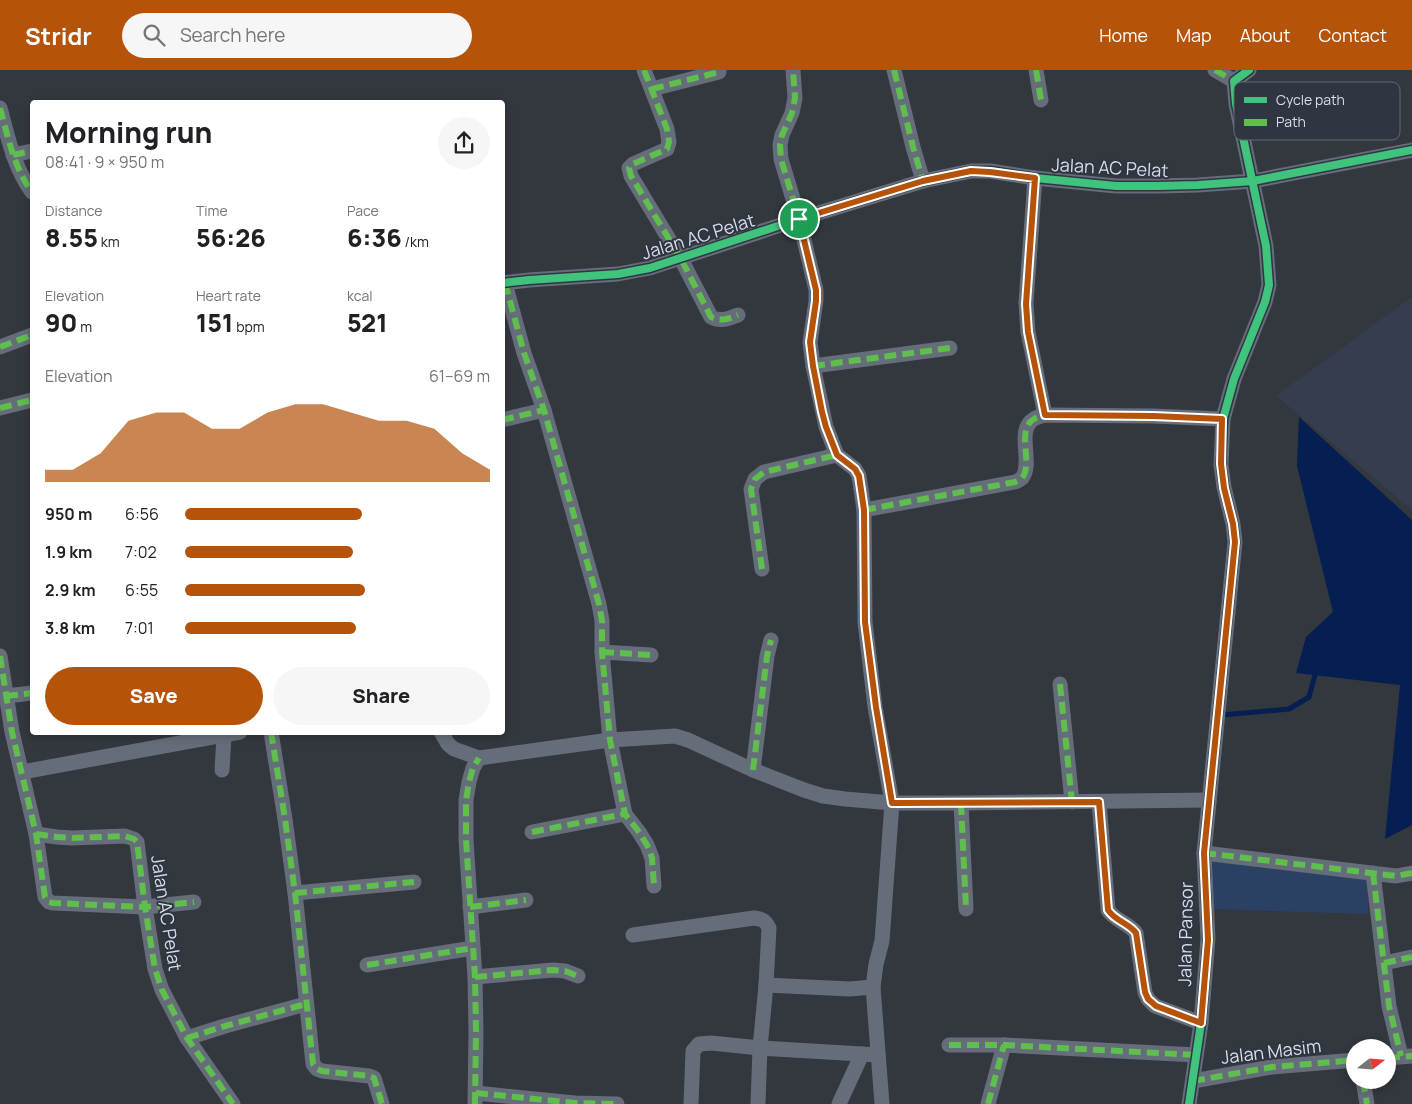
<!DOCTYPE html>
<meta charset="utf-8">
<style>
:root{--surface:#fff;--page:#f6f6f6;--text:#202124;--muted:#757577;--accent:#b45309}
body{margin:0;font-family:Manrope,sans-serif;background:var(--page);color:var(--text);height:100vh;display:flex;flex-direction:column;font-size:19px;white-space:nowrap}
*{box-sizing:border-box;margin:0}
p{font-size:16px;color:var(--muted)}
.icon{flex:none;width:28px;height:28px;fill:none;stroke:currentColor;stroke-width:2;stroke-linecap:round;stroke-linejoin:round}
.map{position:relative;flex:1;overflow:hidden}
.details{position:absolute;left:30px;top:30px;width:475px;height:635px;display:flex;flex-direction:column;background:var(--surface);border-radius:5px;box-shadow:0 2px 8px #0003}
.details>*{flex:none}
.needle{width:32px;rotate:73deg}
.tools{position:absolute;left:1346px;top:969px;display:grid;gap:10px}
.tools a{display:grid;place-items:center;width:50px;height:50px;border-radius:50%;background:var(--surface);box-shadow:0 2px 8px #0003;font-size:25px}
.pin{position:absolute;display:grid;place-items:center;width:42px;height:42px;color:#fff;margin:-21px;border:2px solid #fff;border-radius:50%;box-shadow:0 1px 5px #0007}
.round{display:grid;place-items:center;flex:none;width:52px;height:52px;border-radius:26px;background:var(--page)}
.overview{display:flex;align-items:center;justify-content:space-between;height:85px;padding:0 15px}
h1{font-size:28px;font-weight:800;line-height:38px}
.metrics{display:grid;grid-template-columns:repeat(3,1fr);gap:8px;height:85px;padding:5px 15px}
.metrics div{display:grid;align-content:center}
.metrics b{font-size:25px;font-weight:800}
.metrics small{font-size:14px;font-weight:400}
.metrics p{font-size:14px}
.chart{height:140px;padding:10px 15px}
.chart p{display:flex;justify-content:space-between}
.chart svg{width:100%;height:90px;margin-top:5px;fill:var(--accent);opacity:.7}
.cta{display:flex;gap:10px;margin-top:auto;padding:10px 15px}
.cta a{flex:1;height:58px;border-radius:30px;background:var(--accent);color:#fff;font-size:20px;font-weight:800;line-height:58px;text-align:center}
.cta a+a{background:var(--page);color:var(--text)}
ul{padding:0 15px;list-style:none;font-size:16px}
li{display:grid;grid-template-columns:80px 60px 1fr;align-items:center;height:38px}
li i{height:12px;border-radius:6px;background:var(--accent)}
header{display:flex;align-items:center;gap:30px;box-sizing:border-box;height:70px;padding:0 25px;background:var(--accent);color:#fff}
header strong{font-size:24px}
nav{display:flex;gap:28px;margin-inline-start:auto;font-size:18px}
.search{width:350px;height:45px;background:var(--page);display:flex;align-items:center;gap:12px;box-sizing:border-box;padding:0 18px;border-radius:28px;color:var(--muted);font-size:19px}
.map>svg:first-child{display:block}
.built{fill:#343e4e}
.green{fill:#2a4163}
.water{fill:#051f52}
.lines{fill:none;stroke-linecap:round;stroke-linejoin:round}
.stream{stroke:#051f52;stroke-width:5}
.street{stroke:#656d7a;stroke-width:15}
.quiet{stroke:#5fbe4e;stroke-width:6;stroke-dasharray:12 6;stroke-linecap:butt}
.cycleway-casing{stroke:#2f3642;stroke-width:11}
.cycleway{stroke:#40c37c;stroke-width:8}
.route-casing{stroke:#fff;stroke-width:10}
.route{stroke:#b45309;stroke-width:6}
.labels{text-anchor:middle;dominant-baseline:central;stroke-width:4;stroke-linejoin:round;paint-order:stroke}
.street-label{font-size:18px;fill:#d8dde5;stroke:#2f3642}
.key{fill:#2f3642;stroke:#626873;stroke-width:1}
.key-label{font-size:14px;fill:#d8dde5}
</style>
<header>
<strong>Stridr</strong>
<div class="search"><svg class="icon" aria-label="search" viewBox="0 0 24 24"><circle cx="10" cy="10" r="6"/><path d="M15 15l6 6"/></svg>Search here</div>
<nav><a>Home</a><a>Map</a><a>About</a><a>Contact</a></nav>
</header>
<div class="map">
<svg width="1412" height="1034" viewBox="0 0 1412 1034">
<rect width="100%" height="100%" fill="#33373e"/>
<path class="built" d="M 1412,227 L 1412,440 L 1276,326 Z"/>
<path class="green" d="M 1208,788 L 1368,810 L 1368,844 L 1211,839 Z"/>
<path class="water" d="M 1299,347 L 1412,450 L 1412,755 L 1385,769 L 1400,615 L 1296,603 L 1306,567 L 1333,542 L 1297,396 Z"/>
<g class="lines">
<path class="stream" d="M 1222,645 L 1289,639 L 1309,627 L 1315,605"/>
<g class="street">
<path d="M 644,0 L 667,59 L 669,72 L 667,79 L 633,94 L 629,98 L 631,106 L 681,189 L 711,247 C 720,252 728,249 738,245"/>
<path d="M 894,0 L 913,77 L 923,111"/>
<path d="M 1036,0 L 1041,30"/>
<path d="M 1215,0 L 1234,11"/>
<path d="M 652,19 L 719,2"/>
<path d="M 0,38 C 8,67 14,98 32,122"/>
<path d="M 13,85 L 32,81"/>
<path d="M 1035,108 L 1026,233 L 1028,262 L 1045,345"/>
<path d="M 502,213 L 529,210 L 618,204 L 650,198 L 799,149 L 923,111 L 971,101 L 990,101 L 1035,108 L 1116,116 L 1158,116 L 1198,115 L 1253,111 L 1412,80"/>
<path d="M 505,213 L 524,283 L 544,340 L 599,534 L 602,551 L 602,582 L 610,670 L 625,744 L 639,762 L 647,775 L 652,788 L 654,816"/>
<path d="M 0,277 L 32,265"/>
<path d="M 813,296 L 950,278"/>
<path d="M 0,338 L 32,330"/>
<path d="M 502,350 L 544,340"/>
<path d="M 837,385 L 855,399 L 859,406 L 864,440 L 865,552 L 875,637 L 892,733 L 882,871 L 876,894 L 873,917 L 882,1034"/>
<path d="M 864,440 L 1015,412 C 1017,411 1020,410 1022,408 C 1034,393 1015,360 1034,349 C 1037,347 1042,346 1045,345 L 1153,346 L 1223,349"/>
<path d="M 762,499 L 751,419 L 755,409 L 764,402 L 837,385 L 826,357 L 813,296 L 810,272 L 816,231 L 816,220 L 799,149 L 781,89 L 780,75 L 782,65 L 792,43 L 795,28 L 793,0"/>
<path d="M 602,582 L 651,585"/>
<path d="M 0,586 L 12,662 L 36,764 L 45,827 L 49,832 L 53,833 L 145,837 L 194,832"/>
<path d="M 1060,614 L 1072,732"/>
<path d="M 6,626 L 32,623"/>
<path d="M 271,662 L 285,749 L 295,823 L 313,994 L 317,999 L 322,1001 L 369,1006 L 374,1008 L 382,1034"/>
<path d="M 441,662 L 448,674 L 454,679 L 479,688 L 610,670 L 675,666 L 688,670 L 753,700 L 804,720 L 823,726 L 845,729 L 892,733 L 961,733 L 1209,730"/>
<path d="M 222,700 L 224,666"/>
<path d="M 753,700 L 767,586 L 771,570"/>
<path d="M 22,702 L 240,662"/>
<path d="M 1099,732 L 1108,840 C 1115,851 1129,853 1136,863 L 1145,923 L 1148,929 L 1155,936 L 1201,953"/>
<path d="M 961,733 L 966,839"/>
<path d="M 532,762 L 625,744"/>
<path d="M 36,764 L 57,767 L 72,768 L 125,766 L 134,769 L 137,772 L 145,837 L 155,899 L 162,920 L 187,968 L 233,1034"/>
<path d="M 1204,783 L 1396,806 L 1412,803"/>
<path d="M 1373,803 L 1389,936 L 1401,986"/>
<path d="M 295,823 L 414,812"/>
<path d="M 470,837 L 526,830"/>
<path d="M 633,865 L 754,848 C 762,849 765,850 769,858 L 766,915 L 850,919 L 873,917"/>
<path d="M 1384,893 L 1412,887"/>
<path d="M 367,895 L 473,878"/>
<path d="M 475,907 L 553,900 L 565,901 L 578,906"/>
<path d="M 187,968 L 225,956 L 306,934"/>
<path d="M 949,975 L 1004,975 L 1196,985"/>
<path d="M 1388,988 L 1412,986"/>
<path d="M 1363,1010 L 1367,1034"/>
<path d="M 1193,1011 L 1272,997 L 1355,990"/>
<path d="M 476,1023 L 575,1033 L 617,1034"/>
<path d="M 475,1034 L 476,962 L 475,907 L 466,770 L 466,730 L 469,712 L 473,698 L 479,688"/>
<path d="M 691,1034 L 693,981 L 699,974 L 711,973 L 760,978 L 878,985"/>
<path d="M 758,1034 L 760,978 L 766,915"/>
<path d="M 839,1034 L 862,984"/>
<path d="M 988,1034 L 1004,975"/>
<path d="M 1189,1034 L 1201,953 L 1208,869 L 1204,783 L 1235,472 L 1233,454 L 1224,417 L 1221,395 L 1223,349 L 1234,309 L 1265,232 L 1269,215 L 1266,176 L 1236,34 L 1234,11 L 1249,0"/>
</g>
<g class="quiet">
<path d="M 644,0 L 667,59 L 669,72 L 667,79 L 633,94 L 629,98 L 631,106 L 681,189 L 711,247 C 720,252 728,249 738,245"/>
<path d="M 894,0 L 913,77 L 923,111"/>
<path d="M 1036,0 L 1041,30"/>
<path d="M 1215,0 L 1234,11"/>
<path d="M 652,19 L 719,2"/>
<path d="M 0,38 C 8,67 14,98 32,122"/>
<path d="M 13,85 L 32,81"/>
<path d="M 1035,108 L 1026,233 L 1028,262 L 1045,345"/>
<path d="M 505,213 L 524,283 L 544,340 L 599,534 L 602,551 L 602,582 L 610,670 L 625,744 L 639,762 L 647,775 L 652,788 L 654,816"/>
<path d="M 0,277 L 32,265"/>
<path d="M 813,296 L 950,278"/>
<path d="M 0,338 L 32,330"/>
<path d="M 502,350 L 544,340"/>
<path d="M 837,385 L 855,399 L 859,406 L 864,440 L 865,552 L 875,637 L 892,733"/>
<path d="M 864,440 L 1015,412 C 1017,411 1020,410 1022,408 C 1034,393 1015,360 1034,349 C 1037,347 1042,346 1045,345 L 1153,346 L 1223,349"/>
<path d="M 762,499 L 751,419 L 755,409 L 764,402 L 837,385 L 826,357 L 813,296 L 810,272 L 816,231 L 816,220 L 799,149 L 781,89 L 780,75 L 782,65 L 792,43 L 795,28 L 793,0"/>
<path d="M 602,582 L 651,585"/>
<path d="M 0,586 L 12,662 L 36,764 L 45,827 L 49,832 L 53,833 L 145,837 L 194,832"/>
<path d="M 1060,614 L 1072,732"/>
<path d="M 6,626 L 32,623"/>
<path d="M 271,662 L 285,749 L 295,823 L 313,994 L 317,999 L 322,1001 L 369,1006 L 374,1008 L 382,1034"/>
<path d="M 753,700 L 767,586 L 771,570"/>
<path d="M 1099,732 L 1108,840 C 1115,851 1129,853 1136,863 L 1145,923 L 1148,929 L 1155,936 L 1201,953"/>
<path d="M 961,733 L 966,839"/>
<path d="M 532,762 L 625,744"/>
<path d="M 36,764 L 57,767 L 72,768 L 125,766 L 134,769 L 137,772 L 145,837 L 155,899 L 162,920 L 187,968 L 233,1034"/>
<path d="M 1204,783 L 1396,806 L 1412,803"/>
<path d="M 1373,803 L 1389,936 L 1401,986"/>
<path d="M 295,823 L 414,812"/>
<path d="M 470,837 L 526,830"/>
<path d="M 1384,893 L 1412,887"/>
<path d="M 367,895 L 473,878"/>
<path d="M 475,907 L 553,900 L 565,901 L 578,906"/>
<path d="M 187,968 L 225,956 L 306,934"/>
<path d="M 949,975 L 1004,975 L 1196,985"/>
<path d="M 1388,988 L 1412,986"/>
<path d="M 1363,1010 L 1367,1034"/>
<path d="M 1193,1011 L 1272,997 L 1355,990"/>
<path d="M 476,1023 L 575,1033 L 617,1034"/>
<path d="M 475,1034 L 476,962 L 475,907 L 466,770 L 466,730 L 469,712 L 473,698 L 479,688"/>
<path d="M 988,1034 L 1004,975"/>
</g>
<g class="cycleway-casing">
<g id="cycleway">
<path d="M 502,213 L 529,210 L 618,204 L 650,198 L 799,149 L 923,111 L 971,101 L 990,101 L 1035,108 L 1116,116 L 1158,116 L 1198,115 L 1253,111 L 1412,80"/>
<path d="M 1189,1034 L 1201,953 L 1208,869 L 1204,783 L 1235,472 L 1233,454 L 1224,417 L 1221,395 L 1223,349 L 1234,309 L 1265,232 L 1269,215 L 1266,176 L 1236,34 L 1234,11 L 1249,0"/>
</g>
</g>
<use href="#cycleway" class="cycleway"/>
</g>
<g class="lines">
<g class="route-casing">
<path id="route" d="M 971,101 L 990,102 L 1035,108 L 1026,234 L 1028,262 L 1045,345 L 1153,346 L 1222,349 L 1221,394 L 1224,418 L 1233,454 L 1235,472 L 1204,783 L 1208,870 L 1201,953 L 1156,936 L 1148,929 L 1145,922 L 1136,863 C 1129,853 1115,851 1108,840 L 1099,732 L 892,733 L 876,637 L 865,552 L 864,440 L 859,406 L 855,399 L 837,385 L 826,357 L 822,342 L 813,296 L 810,272 L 816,231 L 816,220 L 799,149 L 923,111 Z"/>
</g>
<use href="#route" class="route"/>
</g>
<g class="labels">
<g class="street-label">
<text transform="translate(1110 97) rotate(3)">Jalan AC Pelat</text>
<text transform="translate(698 166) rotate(-17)">Jalan AC Pelat</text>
<text transform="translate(167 843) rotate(81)">Jalan AC Pelat</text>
<text transform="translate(1185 864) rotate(-89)">Jalan Pansor</text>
<text transform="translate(1271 981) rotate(-7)">Jalan Masim</text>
</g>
</g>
<rect x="1234" y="12" width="166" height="58" rx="8" class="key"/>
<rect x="1244" y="27" width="23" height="6" fill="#40c37c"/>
<rect x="1244" y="49" width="23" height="7" fill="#5fbe4e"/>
<g class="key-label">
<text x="1276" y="35">Cycle path</text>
<text x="1276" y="57">Path</text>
</g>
</svg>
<div class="tools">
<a><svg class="needle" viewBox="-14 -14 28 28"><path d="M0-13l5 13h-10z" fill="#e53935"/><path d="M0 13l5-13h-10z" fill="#757577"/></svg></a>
</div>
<div class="pin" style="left:799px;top:149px;background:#1e9e55"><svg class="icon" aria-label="arrive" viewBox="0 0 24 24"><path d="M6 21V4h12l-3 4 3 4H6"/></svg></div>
<section class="details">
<div class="overview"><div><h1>Morning run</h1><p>08:41 · 9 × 950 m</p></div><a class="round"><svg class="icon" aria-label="share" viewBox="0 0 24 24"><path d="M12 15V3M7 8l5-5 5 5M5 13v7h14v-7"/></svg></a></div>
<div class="metrics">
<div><p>Distance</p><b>8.55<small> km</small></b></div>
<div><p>Time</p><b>56:26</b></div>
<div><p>Pace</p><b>6:36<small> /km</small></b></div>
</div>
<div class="metrics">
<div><p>Elevation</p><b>90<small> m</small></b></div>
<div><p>Heart rate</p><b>151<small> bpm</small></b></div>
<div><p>kcal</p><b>521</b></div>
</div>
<div class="chart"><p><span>Elevation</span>61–69 m</p>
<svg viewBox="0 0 160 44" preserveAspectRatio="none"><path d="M0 44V38L10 38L20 30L30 14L40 10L50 10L60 18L70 18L80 10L90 6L100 6L110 10L120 14L130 14L140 18L150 30L160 38V44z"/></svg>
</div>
<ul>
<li><b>950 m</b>6:56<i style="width:58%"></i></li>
<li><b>1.9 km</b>7:02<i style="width:55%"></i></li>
<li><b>2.9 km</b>6:55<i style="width:59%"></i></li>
<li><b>3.8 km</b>7:01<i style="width:56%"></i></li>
</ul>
<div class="cta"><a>Save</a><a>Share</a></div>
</section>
</div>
